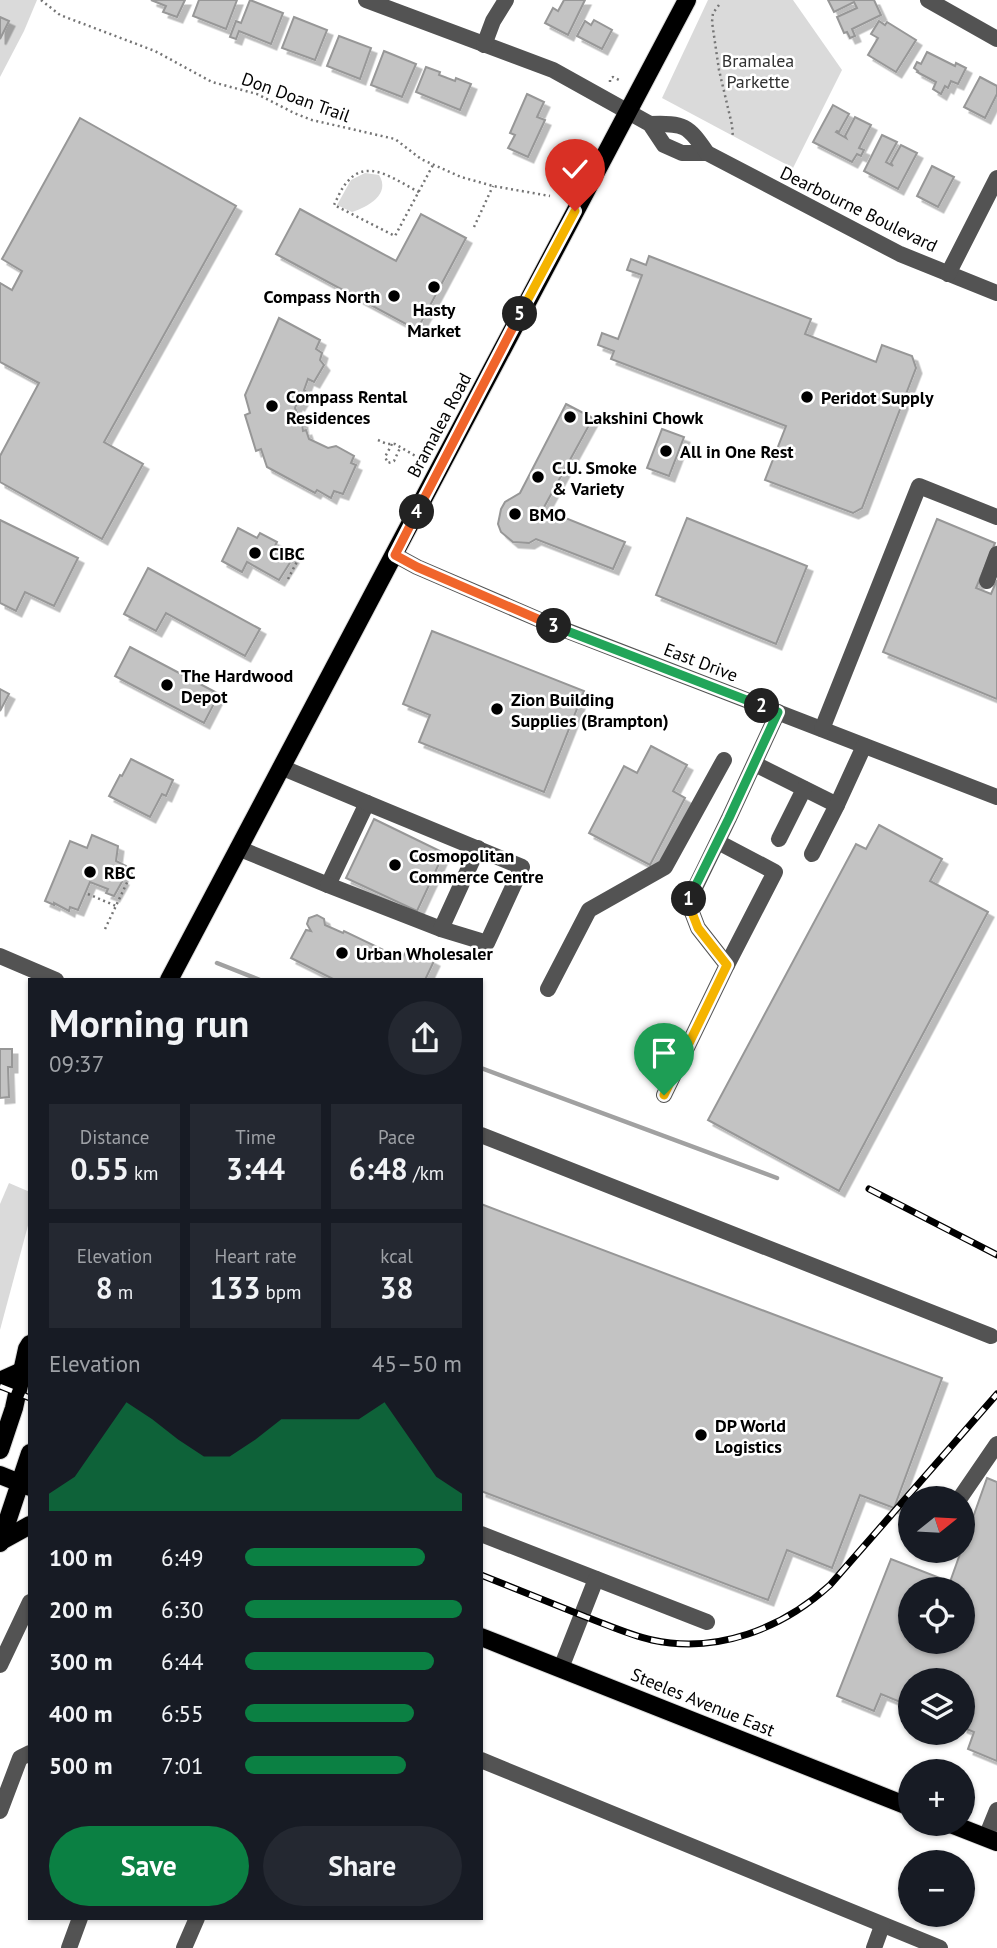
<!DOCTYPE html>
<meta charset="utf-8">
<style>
:root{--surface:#171b24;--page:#242831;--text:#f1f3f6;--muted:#9ea1a6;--accent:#0b8043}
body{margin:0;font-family:"PT Sans",sans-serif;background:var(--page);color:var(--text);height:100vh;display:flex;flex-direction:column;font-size:26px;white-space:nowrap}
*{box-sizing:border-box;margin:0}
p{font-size:23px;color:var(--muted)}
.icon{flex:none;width:38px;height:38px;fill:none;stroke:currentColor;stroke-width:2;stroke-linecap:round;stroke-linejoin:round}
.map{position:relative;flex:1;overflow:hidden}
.side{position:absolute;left:28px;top:978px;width:455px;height:942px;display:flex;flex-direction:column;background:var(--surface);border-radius:0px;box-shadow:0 2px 5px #0004}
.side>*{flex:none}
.needle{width:46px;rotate:72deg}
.buttons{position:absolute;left:898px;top:1486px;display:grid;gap:14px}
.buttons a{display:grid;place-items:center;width:77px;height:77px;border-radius:50%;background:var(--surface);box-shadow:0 2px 5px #0004;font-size:35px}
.pin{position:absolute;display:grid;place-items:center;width:60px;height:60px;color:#fff;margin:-72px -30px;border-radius:50% 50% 50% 0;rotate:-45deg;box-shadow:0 0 7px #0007}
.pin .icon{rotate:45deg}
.km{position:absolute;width:35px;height:35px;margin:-18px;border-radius:50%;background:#222;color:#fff;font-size:19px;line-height:35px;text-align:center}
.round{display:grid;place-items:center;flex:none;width:74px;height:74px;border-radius:37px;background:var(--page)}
.headline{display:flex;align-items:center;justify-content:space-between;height:119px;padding:0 21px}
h1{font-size:38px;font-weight:800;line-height:52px}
.figures{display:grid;grid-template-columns:repeat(3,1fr);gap:10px;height:119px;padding:7px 21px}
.figures div{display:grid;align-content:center;border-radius:0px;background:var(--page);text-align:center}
.figures b{font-size:30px;font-weight:800}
.figures small{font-size:19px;font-weight:400}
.figures p{font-size:19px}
.chart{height:196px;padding:14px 21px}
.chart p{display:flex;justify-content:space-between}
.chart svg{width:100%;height:126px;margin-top:7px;fill:var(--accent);opacity:.7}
.primary-button{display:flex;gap:14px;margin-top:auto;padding:14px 21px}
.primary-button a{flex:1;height:80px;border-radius:42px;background:var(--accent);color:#fff;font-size:28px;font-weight:800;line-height:80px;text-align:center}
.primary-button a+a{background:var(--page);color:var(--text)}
ul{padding:0 21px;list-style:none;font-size:23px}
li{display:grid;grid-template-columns:112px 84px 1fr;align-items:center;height:52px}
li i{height:18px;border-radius:9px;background:var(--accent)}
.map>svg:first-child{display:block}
.green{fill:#dadada}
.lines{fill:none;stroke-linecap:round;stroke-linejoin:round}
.stream{stroke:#a1a1a1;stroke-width:4.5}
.building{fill:#c3c3c3;stroke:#979797;stroke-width:2;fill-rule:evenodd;filter:url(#shadow)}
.major-casing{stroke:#dbdbdb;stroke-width:20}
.path{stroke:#757575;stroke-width:2.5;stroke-dasharray:2 3.5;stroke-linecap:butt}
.minor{stroke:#535353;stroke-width:16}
.major{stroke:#000;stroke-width:18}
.rail-casing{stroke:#000;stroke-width:7}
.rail{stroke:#fff;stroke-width:4.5;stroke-dasharray:13;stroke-linecap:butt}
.split-1-casing{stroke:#fff;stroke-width:14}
.split-2-casing{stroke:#fff;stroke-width:14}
.split-3-casing{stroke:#fff;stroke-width:14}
.split-4-casing{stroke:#fff;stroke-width:14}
.split-5-casing{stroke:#fff;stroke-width:14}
.split-6-casing{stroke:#fff;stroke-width:14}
.split-1{stroke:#f5b400;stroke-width:9}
.split-2{stroke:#22a559;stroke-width:9}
.split-3{stroke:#22a559;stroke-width:9}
.split-4{stroke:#f0652b;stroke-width:9}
.split-5{stroke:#f0652b;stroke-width:9}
.split-6{stroke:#f5b400;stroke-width:9}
.poi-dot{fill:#000;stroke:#fff;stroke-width:2.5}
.labels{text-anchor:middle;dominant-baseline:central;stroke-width:5;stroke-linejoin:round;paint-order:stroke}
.park-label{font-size:18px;fill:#313131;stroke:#fff}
.street-label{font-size:18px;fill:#000;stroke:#fff}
.poi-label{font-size:18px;font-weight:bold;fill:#000;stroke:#fff;text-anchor:start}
</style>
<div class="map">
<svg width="997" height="1948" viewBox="0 0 997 1948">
<defs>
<filter id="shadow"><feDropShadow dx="5.5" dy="5.5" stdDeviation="0" flood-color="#0004"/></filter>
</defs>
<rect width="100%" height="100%" fill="#fff"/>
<g class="green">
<path d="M 0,0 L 37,0 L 24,31 L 0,77 Z"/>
<path d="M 708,0 L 793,0 L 842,70 L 793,168 L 662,98 Z"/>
<path d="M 365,173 L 379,175 C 391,194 368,207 352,212 L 337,205 L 351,180 Z"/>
<path d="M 9,1183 L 30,1192 L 30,1218 L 0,1330 L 0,1204 Z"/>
</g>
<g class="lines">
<g class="stream">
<path d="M 217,963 L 260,980"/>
<path d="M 481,1068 L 777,1178"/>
</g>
</g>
<g class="building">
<path d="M 151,0 L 185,0 L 177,17 L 163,12 L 166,6 Z"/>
<path d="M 199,0 L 237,0 L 226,29 L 193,16 Z"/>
<path d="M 250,0 L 283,13 L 271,44 L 239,31 L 236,39 L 230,37 L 236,21 L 241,23 Z"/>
<path d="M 564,0 L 585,0 L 568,35 L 545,23 L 553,8 L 558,11 Z"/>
<path d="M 828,0 L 874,0 L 881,15 L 852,29 L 855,36 L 850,38 L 847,32 L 844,33 L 837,17 L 857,8 L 854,2 L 834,12 Z"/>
<path d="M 0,17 L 9,21 L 0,39 Z"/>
<path d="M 294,17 L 327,30 L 315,60 L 282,48 Z"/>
<path d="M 594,20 L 612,30 L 602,49 L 577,36 L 585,21 L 591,25 Z"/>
<path d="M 879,21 L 885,25 L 887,22 L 916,40 L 896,72 L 868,55 L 878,38 L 871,34 Z"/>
<path d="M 339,36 L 371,48 L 360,79 L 327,66 Z"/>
<path d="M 384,51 L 416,64 L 402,97 L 371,85 Z"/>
<path d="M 927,52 L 955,66 L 956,63 L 966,68 L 958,84 L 951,81 L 948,88 L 945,86 L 941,94 L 933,89 L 936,82 L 917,72 L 918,71 L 914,68 L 917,62 L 921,64 Z"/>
<path d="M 426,67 L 440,72 L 439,75 L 455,81 L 456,78 L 471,84 L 460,110 L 416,92 Z"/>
<path d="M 980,77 L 997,86 L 997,94 L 985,118 L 964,107 Z"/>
<path d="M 527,94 L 544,102 L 537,117 L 545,120 L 528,157 L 508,148 L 515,135 L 510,133 Z"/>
<path d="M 833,105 L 849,114 L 839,132 L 837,131 L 836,132 L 846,138 L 845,136 L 855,117 L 871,125 L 859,148 L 864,150 L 861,156 L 857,154 L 852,162 L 813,142 Z"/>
<path d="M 80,118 L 236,206 L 104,442 L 143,464 L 102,539 L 0,482 L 0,456 L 39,383 L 0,362 L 0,283 L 12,290 L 22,271 L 2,259 Z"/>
<path d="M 882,135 L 897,142 L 886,162 L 893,166 L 891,163 L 901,145 L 917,153 L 898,189 L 864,171 Z"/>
<path d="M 932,166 L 954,177 L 938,207 L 917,196 Z"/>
<path d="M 300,209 L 396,261 L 421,214 L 466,238 L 417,330 L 276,254 Z"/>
<path d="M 649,256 L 811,319 L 805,334 L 876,362 L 882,345 L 912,356 L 916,368 L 862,508 L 853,513 L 765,480 L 786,426 L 611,359 L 614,351 L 598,345 L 602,333 L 618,339 L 642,275 L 627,270 L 631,259 L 646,265 Z"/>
<path d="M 279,318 L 320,340 L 316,349 L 322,353 L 320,360 L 324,365 L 314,382 L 308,379 L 304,390 L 307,392 L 299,405 L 297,403 L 295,408 L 298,415 L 301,415 L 303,431 L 306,430 L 309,439 L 328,448 L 336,446 L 354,456 L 351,463 L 356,465 L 343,494 L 334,491 L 331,498 L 317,490 L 315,493 L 267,467 L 261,449 L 256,451 L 245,415 L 250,413 L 245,395 Z"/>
<path d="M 566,404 L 593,418 L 543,509 L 625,542 L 613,569 L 536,539 L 529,543 L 513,542 L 501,532 L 498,524 L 501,509 L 505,502 L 520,493 Z"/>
<path d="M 662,429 L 684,437 L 669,476 L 647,468 Z"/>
<path d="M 687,518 L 807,566 L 776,644 L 656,595 Z"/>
<path d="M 937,519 L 995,543 L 976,588 L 991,594 L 997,580 L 997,699 L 883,652 Z"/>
<path d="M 0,520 L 78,558 L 54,606 L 25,592 L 16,611 L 0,603 Z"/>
<path d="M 238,528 L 257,538 L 260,533 L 277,542 L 274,548 L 293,558 L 279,580 L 247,562 L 242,572 L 222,561 Z"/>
<path d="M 148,568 L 260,629 L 245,656 L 166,613 L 156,631 L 124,614 Z"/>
<path d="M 432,631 L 584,691 L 544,792 L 419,742 L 430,715 L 403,704 Z"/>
<path d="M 130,647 L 219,694 L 204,723 L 115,676 Z"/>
<path d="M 0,689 L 9,694 L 0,711 Z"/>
<path d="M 651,746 L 687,765 L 673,791 L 685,798 L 650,865 L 589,833 L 624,766 L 637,773 Z"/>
<path d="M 131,759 L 173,780 L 166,796 L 162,794 L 150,817 L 109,796 L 120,775 L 122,776 Z"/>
<path d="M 374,819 L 444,853 L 417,911 L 346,878 Z"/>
<path d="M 879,825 L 942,859 L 930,881 L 988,912 L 839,1191 L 708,1120 L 856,844 L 866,849 Z"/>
<path d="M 92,835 L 118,846 L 116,861 L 126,866 L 121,879 L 123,880 L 114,896 L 106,893 L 108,889 L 90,882 L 78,910 L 70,907 L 69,911 L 54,903 L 54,905 L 45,901 L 70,841 L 87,848 Z"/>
<path d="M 317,915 L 324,919 L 325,925 L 343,933 L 344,931 L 402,959 L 408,947 L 434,961 L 425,980 L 335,980 L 291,958 L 306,930 L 311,931 L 307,924 L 309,918 Z"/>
<path d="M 0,1049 L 12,1049 L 12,1067 L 8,1067 L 9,1097 L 0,1098 Z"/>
<path d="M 481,1204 L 942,1378 L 894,1508 L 860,1495 L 832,1568 L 787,1550 L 768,1600 L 481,1491 Z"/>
<path d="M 987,1478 L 997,1482 L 997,1761 L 968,1749 L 974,1732 L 962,1727 L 962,1680 L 910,1680 L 910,1706 L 881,1694 L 874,1711 L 837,1696 L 891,1559 L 950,1582 ZM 910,1589 L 962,1589 L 962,1642 L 910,1642 Z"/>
</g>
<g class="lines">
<g class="major-casing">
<g id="major">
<path d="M 169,980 L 687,0"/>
<path d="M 0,1381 L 22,1371"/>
<path d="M 0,1450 L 14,1408 L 27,1349 L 30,1344"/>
<path d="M 0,1475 L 30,1487"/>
<path d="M 1,1541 L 30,1525"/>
<path d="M 0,1543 L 30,1453"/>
<path d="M 481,1637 L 910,1807"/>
<path d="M 951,1824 L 997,1842"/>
</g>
</g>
<g class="path">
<path d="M 41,0 L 60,15 L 155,51 L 212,82 L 257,94 L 294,113 L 312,120 L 395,139 L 421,159 L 461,177 L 493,186 L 550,196"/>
<path d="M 719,5 L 713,13 L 712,22 L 719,70 L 732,125 L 733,138"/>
<path d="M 610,82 L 610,79 L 613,77 L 619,80"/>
<path d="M 419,192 C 398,182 368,157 348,181 C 342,187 338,197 334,205 L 395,236 L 433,165"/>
<path d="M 474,227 L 493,186"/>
<path d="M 378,440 L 387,444 L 395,444 L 424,461"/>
<path d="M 392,444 L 385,457 L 388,463 L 394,461 L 400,448"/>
<path d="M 288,579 L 305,546"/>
<path d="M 88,894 L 116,906"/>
<path d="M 105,929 L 132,872"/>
</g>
<g class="minor">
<path d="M 366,0 L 553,70 L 650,124 L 664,145 L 682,153 L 707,153"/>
<path d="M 928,0 L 997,39"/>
<path d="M 484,45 L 493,21 L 506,0"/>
<path d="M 650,124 C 684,123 688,125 707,153 L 900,254 L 997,293"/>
<path d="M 948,274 L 997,178"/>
<path d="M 395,555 L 417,567 L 547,623 L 997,797"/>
<path d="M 987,581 L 997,554"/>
<path d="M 822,729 L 919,486 L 997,517"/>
<path d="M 755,764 L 837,805"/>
<path d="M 779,839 L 804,789"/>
<path d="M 718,842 L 775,872 L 727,965"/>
<path d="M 238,848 L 328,885 L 367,803 L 281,767"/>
<path d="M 812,854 L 837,805 L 864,746"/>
<path d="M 328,885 L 441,929 L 487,943 L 522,867 L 367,803"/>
<path d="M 441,929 L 478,848"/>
<path d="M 0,956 L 56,980"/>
<path d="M 548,989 L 589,910 L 665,867 L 724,760"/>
<path d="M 664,1095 L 727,965 L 698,928 L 688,902 L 729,818 L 778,712"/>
<path d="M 481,1135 L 991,1336"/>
<path d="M 960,1498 L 997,1444"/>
<path d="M 481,1534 L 707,1622"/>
<path d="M 0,1665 L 30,1602"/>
<path d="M 561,1668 L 596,1579"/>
<path d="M 481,1760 L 940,1948"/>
<path d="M 0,1811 L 20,1758 L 30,1753"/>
<path d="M 986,1837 L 997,1810"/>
<path d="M 69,1948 L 80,1918"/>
<path d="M 184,1948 L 197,1918"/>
<path d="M 874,1948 L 882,1926"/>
</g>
<use href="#major" class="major"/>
<g class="rail-casing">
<g id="rail">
<path d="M 869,1189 L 997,1255"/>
<path d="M 0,1386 L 30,1398"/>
<path d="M 481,1575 C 516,1589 551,1603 586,1617 C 608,1625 629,1635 652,1640 C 717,1654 782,1629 830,1585 L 997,1394"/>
</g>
</g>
<use href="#rail" class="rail"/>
</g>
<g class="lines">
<g class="split-1-casing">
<path id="split-1" d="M 664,1095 L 727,965 L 698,928 L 688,902 L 689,899"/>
</g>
<g class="split-2-casing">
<path id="split-2" d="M 689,899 L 729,818 L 778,712 L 762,706"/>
</g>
<g class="split-3-casing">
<path id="split-3" d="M 554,626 L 762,706"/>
</g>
<g class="split-4-casing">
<path id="split-4" d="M 417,512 L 395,555 L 417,567 L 554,626"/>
</g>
<g class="split-5-casing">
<path id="split-5" d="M 417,512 L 520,314"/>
</g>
<g class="split-6-casing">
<path id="split-6" d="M 520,314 L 575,211"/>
</g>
<use href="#split-1" class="split-1"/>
<use href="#split-2" class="split-2"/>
<use href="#split-3" class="split-3"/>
<use href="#split-4" class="split-4"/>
<use href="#split-5" class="split-5"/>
<use href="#split-6" class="split-6"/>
</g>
<g class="poi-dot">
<circle cx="434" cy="287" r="7"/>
<circle cx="394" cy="296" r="7"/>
<circle cx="807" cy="397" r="7"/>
<circle cx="272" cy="406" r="7"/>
<circle cx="570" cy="417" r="7"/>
<circle cx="666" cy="451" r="7"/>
<circle cx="538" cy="477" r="7"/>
<circle cx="515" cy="514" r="7"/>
<circle cx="255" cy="553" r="7"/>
<circle cx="167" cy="685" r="7"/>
<circle cx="497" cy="709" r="7"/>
<circle cx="395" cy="865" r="7"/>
<circle cx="90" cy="872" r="7"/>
<circle cx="342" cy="953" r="7"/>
<circle cx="701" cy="1435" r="7"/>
</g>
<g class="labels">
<g class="park-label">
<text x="758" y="60">Bramalea<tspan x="758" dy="21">Parkette</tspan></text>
</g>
<g class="street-label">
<text transform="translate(296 97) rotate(20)">Don Doan Trail</text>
<text transform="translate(859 209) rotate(26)">Dearbourne Boulevard</text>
<text transform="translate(439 425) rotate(-62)">Bramalea Road</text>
<text transform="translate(701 662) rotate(21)">East Drive</text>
<text transform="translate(703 1702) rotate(22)">Steeles Avenue East</text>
</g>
<g class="poi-label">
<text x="380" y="296" text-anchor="end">Compass North</text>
<text x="434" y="309" text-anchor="middle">Hasty<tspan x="434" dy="21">Market</tspan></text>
<text x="286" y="396">Compass Rental<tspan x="286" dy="21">Residences</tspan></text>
<text x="821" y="397">Peridot Supply</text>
<text x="584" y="417">Lakshini Chowk</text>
<text x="680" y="451">All in One Rest</text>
<text x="552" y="467">C.U. Smoke<tspan x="552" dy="21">&amp; Variety</tspan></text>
<text x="529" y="514">BMO</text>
<text x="269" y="553">CIBC</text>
<text x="181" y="675">The Hardwood<tspan x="181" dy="21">Depot</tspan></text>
<text x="511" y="699">Zion Building<tspan x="511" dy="21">Supplies (Brampton)</tspan></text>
<text x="409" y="855">Cosmopolitan<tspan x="409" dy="21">Commerce Centre</tspan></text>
<text x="104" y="872">RBC</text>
<text x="356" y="953">Urban Wholesaler</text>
<text x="715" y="1425">DP World<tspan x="715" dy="21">Logistics</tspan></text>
</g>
</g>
</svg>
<div class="buttons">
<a><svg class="needle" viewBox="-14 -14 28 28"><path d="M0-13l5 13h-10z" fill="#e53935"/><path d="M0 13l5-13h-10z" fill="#9ea1a6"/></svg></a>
<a><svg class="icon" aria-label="locate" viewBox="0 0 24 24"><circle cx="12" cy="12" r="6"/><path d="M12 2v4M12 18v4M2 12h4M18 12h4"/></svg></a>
<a><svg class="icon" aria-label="layers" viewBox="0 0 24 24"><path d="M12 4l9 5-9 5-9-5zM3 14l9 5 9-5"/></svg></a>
<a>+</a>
<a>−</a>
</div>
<div class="pin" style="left:664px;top:1095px;background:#1e9e55"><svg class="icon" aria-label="arrive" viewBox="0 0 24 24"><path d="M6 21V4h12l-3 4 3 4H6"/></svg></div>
<div class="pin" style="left:575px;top:211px;background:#d93025"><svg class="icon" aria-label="check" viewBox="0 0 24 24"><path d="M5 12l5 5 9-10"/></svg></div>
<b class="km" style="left:689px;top:899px">1</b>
<b class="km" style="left:762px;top:706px">2</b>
<b class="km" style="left:554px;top:626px">3</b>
<b class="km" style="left:417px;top:512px">4</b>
<b class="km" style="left:520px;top:314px">5</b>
<section class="side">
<div class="headline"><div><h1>Morning run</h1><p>09:37</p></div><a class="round"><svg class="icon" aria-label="share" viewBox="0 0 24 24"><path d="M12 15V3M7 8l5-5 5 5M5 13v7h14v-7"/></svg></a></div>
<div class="figures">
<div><p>Distance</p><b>0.55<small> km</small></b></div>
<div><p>Time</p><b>3:44</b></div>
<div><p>Pace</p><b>6:48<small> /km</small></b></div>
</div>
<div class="figures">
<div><p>Elevation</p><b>8<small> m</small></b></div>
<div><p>Heart rate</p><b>133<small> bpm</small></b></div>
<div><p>kcal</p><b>38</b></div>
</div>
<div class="chart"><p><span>Elevation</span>45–50 m</p>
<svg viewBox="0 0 160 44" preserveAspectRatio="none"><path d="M0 44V38L10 32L20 19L30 6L40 12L50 19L60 25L70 25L80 19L90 12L100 12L110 12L120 12L130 6L140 19L150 32L160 38V44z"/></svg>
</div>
<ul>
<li><b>100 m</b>6:49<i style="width:83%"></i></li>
<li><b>200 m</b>6:30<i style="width:100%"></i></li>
<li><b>300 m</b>6:44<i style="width:87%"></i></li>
<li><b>400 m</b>6:55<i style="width:78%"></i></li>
<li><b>500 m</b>7:01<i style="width:74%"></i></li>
</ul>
<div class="primary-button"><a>Save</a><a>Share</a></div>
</section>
</div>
